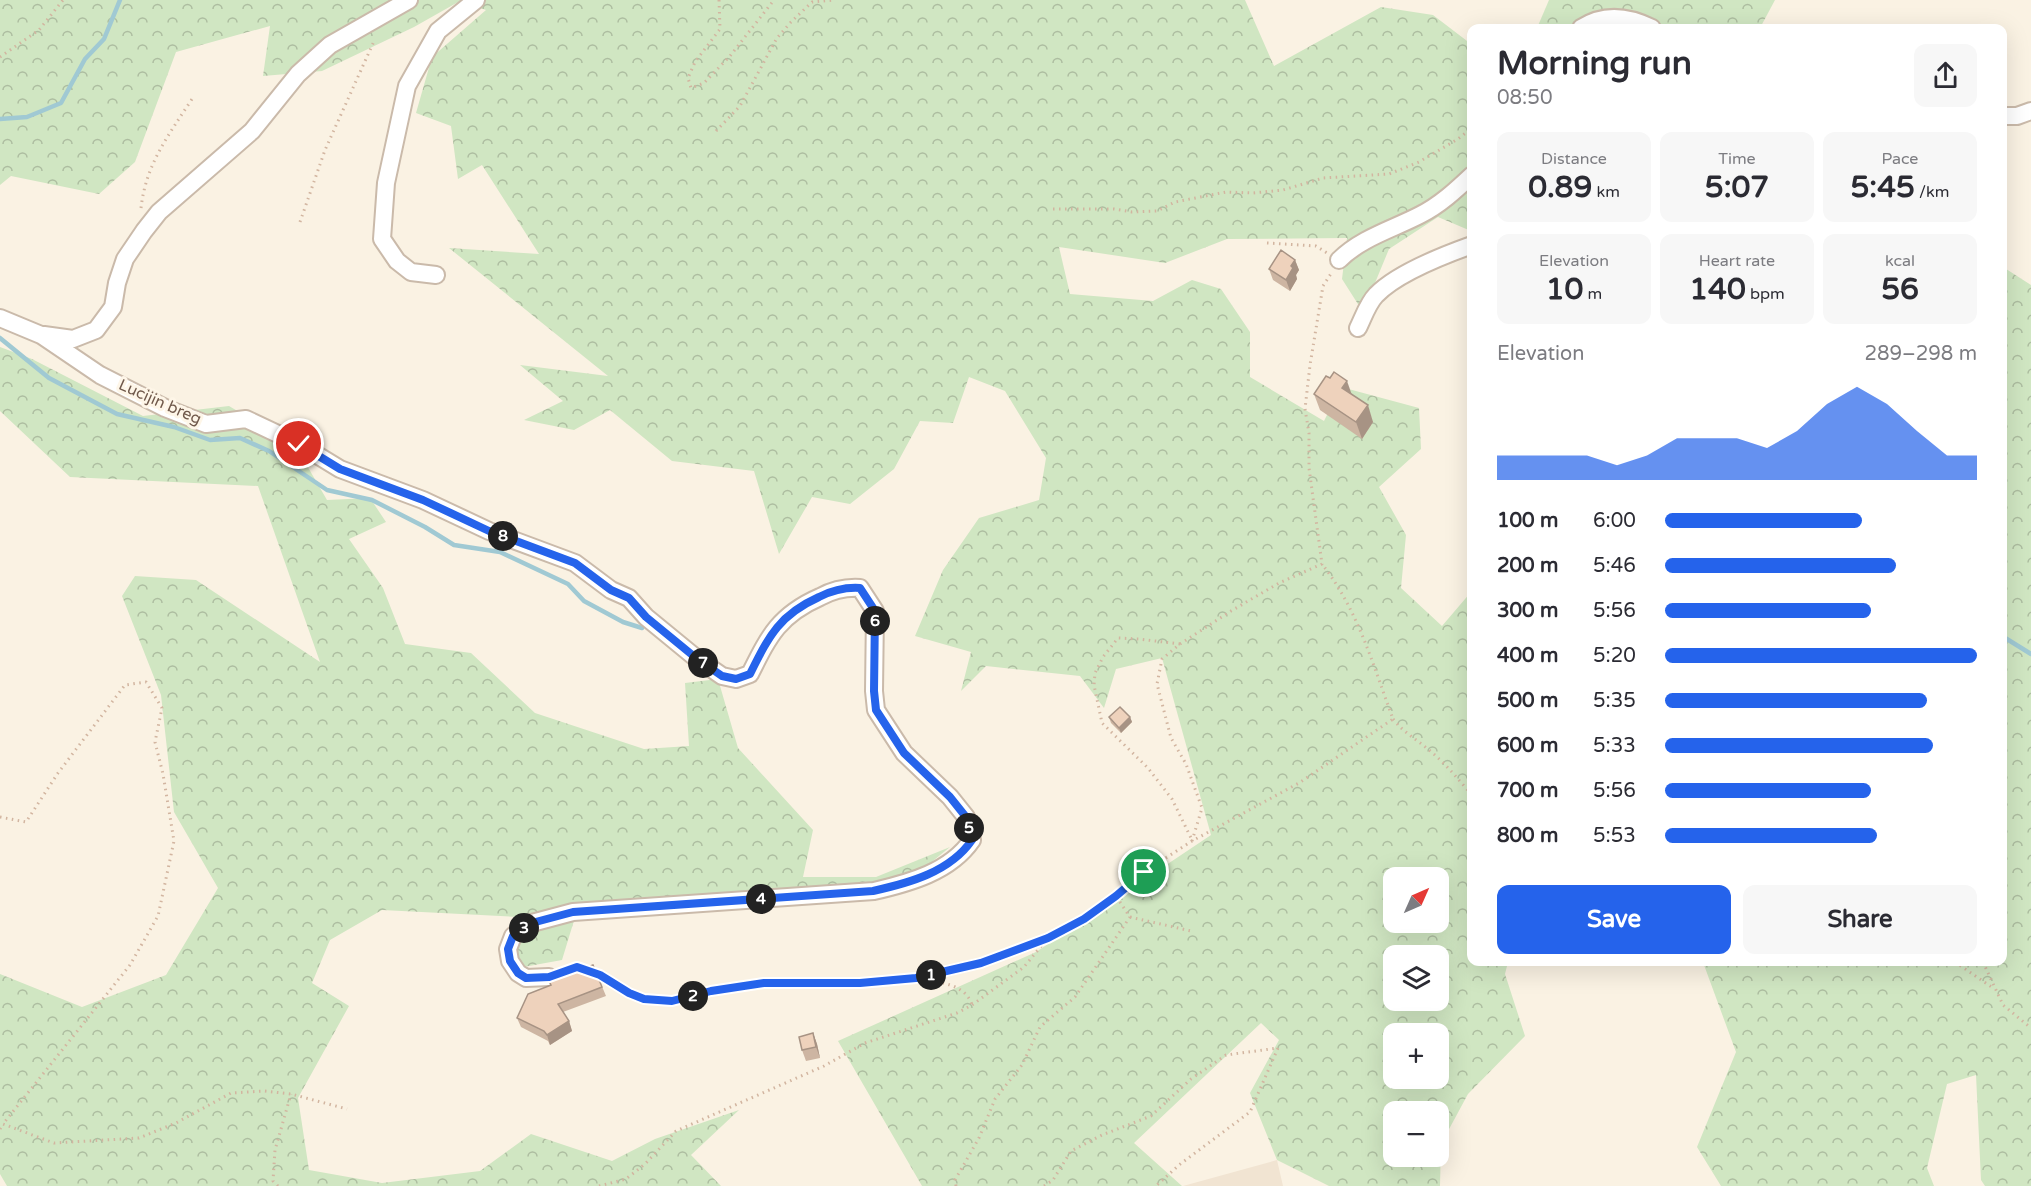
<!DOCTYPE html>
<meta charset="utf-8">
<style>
:root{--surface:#fff;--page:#f7f7f7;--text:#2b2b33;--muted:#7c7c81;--accent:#2563eb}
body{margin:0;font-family:"Varela Round",sans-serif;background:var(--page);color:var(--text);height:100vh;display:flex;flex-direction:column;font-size:22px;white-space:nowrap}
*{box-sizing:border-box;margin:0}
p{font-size:20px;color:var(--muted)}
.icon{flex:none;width:33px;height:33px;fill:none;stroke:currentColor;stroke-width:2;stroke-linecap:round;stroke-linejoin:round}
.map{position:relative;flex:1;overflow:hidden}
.details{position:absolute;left:1467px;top:24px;width:540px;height:942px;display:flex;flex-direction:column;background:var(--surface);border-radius:12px;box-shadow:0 6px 24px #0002}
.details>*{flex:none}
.needle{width:39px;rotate:45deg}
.buttons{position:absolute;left:1383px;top:867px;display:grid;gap:12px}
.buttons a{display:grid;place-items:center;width:66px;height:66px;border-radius:12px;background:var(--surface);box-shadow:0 6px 24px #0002;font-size:30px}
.pin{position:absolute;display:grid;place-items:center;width:51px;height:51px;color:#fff;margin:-26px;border:3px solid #fff;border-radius:50%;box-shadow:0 2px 6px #0007}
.km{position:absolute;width:30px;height:30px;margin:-15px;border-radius:50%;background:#222;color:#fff;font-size:16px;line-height:30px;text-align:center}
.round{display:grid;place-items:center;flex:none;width:63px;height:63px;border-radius:12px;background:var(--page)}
.headline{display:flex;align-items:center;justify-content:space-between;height:102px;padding:0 30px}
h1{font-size:33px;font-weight:700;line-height:45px}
.metrics{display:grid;grid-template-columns:repeat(3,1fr);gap:9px;height:102px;padding:6px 30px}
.metrics div{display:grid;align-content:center;border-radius:12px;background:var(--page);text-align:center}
.metrics b{font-size:30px;font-weight:700}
.metrics small{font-size:16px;font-weight:400}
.metrics p{font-size:16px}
.chart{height:168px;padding:12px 30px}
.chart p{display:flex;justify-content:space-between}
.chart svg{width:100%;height:108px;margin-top:6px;fill:var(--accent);opacity:.7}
.primary-button{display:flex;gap:12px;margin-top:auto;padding:12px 30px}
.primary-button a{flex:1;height:69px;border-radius:12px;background:var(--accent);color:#fff;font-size:24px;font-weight:700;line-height:69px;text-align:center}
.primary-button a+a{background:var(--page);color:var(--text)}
ul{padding:0 30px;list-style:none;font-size:20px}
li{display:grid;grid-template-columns:96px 72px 1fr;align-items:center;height:45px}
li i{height:15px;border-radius:8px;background:var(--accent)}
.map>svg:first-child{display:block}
.residential{fill:#f1e4d2}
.forest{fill:url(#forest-crowns);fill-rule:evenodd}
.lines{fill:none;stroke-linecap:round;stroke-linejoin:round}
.stream{stroke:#a0c9d3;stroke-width:4.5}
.minor-casing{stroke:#cabaaa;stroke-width:20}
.path{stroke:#d2b5a0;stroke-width:3;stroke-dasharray:1.5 4.5;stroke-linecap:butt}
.minor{stroke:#fff;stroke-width:16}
.wall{fill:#cdb5a2}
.shaded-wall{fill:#a79384}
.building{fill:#eed2bc;stroke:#a79384;stroke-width:1.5}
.route-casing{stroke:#fff;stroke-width:12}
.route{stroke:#2563eb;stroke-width:8}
.labels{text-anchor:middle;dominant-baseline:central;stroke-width:6;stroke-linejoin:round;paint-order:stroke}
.street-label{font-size:16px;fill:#70594b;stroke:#fef6e8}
</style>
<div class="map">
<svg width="2031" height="1186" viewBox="0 0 2031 1186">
<defs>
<pattern id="forest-crowns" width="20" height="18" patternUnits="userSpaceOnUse" patternTransform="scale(1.5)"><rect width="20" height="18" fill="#d0e6c2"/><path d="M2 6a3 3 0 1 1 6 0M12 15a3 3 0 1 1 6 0" fill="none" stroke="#adbda0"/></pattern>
</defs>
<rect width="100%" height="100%" fill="#faf2e3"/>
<path class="residential" d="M 1277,1160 L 1283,1186 L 1183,1186 Z"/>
<g class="forest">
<path d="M 0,0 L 1245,0 L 1274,66 L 1381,7 L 1433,15 L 1471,44 L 1471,231 L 1438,217 L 1389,249 L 1363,312 L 1342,279 L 1347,238 L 1227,239 L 1165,263 L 1059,247 L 1070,294 L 1153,301 L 1192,280 L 1221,289 L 1250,332 L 1250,377 L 1324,421 L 1341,387 L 1419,408 L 1421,449 L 1379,487 L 1406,535 L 1401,588 L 1442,626 L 1471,592 L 1472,962 L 1508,962 L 1505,974 L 1525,1036 L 1468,1094 L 1441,1144 L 1440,1186 L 1329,1186 L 1277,1160 L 1250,1093 L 1279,1040 L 1261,1023 L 1134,1143 L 1182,1186 L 922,1186 L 838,1041 L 1036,952 L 1211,835 L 1162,658 L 1116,669 L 1104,708 L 1080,676 L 986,666 L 961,691 L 971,652 L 915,636 L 943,570 L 979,518 L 1039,500 L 1046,458 L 1005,391 L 969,377 L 953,423 L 920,421 L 894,469 L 850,504 L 812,497 L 779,554 L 754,471 L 672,461 L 610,410 L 574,430 L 524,420 L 563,401 L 520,365 L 608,376 L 449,248 L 539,254 L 482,165 L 458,179 L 451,126 L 416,113 L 432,57 L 486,10 L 460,1 L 414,27 L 322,71 L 263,76 L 270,26 L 176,52 L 135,162 L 99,194 L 11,176 L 0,185 ZM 1394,878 L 1438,878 L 1438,922 L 1394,922 ZM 1394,956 L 1438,956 L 1438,1000 L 1394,1000 ZM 1394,1034 L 1438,1034 L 1438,1078 L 1394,1078 ZM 1394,1112 L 1438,1112 L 1438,1156 L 1394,1156 Z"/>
<path d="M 1549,0 L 1775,0 L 1760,28 L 1537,28 Z"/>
<path d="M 2003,267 L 2031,285 L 2031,1186 L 1985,1186 L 1981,1180 L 1976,1075 L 1947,1084 L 1927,1168 L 1934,1186 L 1721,1186 L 1697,1147 L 1736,1052 L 1704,965 L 1705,962 L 2002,962 Z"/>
<path d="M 0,347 L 32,359 L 143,416 L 229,406 L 295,445 L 327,500 L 370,498 L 386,522 L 349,539 L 383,588 L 405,644 L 471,653 L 535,713 L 644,749 L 689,746 L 685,683 L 718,679 L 738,748 L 813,830 L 803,877 L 876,877 L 950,847 L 907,882 L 576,914 L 562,960 L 518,968 L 518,917 L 382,910 L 330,940 L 312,983 L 349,1006 L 298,1098 L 309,1170 L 382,1183 L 480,1171 L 531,1134 L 612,1161 L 655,1139 L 739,1110 L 691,1155 L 721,1186 L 7,1186 L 0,1174 L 0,974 L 82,1007 L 166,975 L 218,888 L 174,812 L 161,695 L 122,596 L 135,576 L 196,580 L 320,662 L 258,486 L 70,477 L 0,411 Z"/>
</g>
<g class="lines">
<g class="stream">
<path d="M 0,119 L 27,117 L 61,103 L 85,59 L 104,39 L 120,0"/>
<path d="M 0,338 L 49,378 L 117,414 L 174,427 L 210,440 L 240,438 L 269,451 L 327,490 L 372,500 L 425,527 L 454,545 L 500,552 L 568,584 L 584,601 L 623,622 L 642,628"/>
<path d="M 2002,636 L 2031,654"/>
</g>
<g class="minor-casing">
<g id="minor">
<path d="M 1581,28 C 1604,13 1628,16 1652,28"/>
<path d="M 2002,116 L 2017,116 L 2031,111"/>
<path d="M 1339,260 C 1361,238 1393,229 1420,215 C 1440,205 1456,190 1472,175"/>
<path d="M 436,275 L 411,272 L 397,261 L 382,239 L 386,183 L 407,86 L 438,31 L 476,0"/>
<path d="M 0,318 L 41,335 L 100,375 L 165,408 L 206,424 L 246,419 L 299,444 L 340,469 L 423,500 L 489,531 L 575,563 L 611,590 L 629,598 L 646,617 L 696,658 L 722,676 L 736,679 L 750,674 C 769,636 779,615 820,597 C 833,590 845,587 860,588 L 875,611 L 874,691 L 876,710 L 904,753 L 950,797 L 966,817 L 972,840 C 950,872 909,883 874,891 L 573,912 L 528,924 L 513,936 L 508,949 L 510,961 L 518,973 L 526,978 L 549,977"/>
<path d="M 1358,328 C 1363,318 1368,303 1376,295 C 1396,274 1444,255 1472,245"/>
<path d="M 44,335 L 73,339 L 96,330 L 113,307 L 117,283 L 125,259 L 144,231 L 159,212 L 252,131 L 298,74 L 330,45 L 409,0"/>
</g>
</g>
<g class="path">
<path d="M 719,0 L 720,29 L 695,62 L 688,78 L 691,88 L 704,83 L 730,56 L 774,0"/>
<path d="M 0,57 L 39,30 L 63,0"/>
<path d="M 716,131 L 740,106 L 777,38 L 791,22 L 812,2 L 834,0"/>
<path d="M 141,208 C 146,164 168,136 192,99"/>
<path d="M 1053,209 L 1114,209 L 1132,212 L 1157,211 L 1175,202 L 1226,192 L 1253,193 L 1283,190 L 1323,178 L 1389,174 L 1419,162 L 1458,139 L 1472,128"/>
<path d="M 300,222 L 325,150 L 375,39"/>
<path d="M 1267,243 L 1316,246 L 1327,253"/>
<path d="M 1180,644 L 1139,639 L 1118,638 L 1103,657 L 1095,673 L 1094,685 L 1102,723 L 1148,768 L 1172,799 L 1192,840"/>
<path d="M 1393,719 C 1403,732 1416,739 1429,750 C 1445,763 1458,779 1472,795"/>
<path d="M 0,817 L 26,822 L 58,773 L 125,685 L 146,682 L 162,708 L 155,742 L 163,774 L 174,841 L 158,916 L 130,965 L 3,1124"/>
<path d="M 1192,841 L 1202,808 L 1186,764 L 1171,738 L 1157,684 L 1162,659 L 1180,644 L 1231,611 L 1279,583 L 1322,564 L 1309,468 L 1309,433 L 1305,409 L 1310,365 L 1323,286 L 1332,272"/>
<path d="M 1130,917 L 1191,931"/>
<path d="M 1955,962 L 1993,988"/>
<path d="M 1983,962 L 2003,1005 L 2031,1028"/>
<path d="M 562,972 L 577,967 L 584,969"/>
<path d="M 594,972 L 629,993 L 644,998 L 672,1001 L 711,991 L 764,983 L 860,983 L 916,978 L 981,963 L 1048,938 L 1084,919 L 1116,896 L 1144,872 L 1192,841 L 1299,783 L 1393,719 C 1373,665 1358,610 1322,564"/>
<path d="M 919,978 C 939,983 965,983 972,1005"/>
<path d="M 0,1129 L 3,1124 L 54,1143 L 139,1138 L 176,1123 L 231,1093 L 264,1091 L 291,1094 L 347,1109"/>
<path d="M 278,1186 L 273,1181 L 275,1150 L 291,1094"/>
<path d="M 599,1186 L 626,1179 L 645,1164 L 676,1131 L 824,1066 L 865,1043 L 957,1013 L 972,1005 L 1024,967 L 1047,939"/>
<path d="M 956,1186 L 955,1180 L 979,1138 L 995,1099 L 1022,1065 L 1040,1027 L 1075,997 L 1130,917 L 1116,896"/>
<path d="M 1044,1186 L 1053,1180 L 1071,1151 L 1102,1135 L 1151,1116 L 1191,1079 L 1226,1055 L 1278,1048 L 1250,1112 L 1179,1165 L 1156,1186"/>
</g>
<use href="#minor" class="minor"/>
</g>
<g class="wall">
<path d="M 1295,260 L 1299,270 L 1296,275 L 1297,279 L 1290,291 L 1273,280 L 1269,269 Z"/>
<path d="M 1314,394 L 1352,395 L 1373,422 L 1362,439 L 1320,410 Z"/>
<path d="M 1109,717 L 1130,717 L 1132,722 L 1121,733 L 1111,723 Z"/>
<path d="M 593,965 L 606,996 L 563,1012 L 569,1021 L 572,1031 L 550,1045 L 548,1041 L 521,1027 L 517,1018 Z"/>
<path d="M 813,1033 L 817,1044 L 820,1058 L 806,1061 L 802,1050 Z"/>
</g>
<g class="shaded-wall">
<path d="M 1295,260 L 1299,270 L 1296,275 L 1297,279 L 1290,291 L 1286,280 L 1291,266 Z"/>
<path d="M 1347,381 L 1353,398 L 1342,388 Z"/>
<path d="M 1368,405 L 1373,422 L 1362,439 L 1356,422 Z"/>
<path d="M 1130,717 L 1132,722 L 1121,733 L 1119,728 Z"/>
<path d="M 569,1021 L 572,1031 L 550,1045 L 547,1035 Z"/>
<path d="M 813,1033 L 817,1044 L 820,1058 L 816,1047 Z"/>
</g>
<g class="building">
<path d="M 1281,250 L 1295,260 L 1291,266 L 1293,268 L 1286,280 L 1269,269 Z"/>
<path d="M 1334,372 L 1347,381 L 1342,388 L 1368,405 L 1356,422 L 1314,394 L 1326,376 L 1330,378 Z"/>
<path d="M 1120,707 L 1130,717 L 1119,728 L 1109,717 Z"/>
<path d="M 593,965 L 602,987 L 558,1004 L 569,1021 L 547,1035 L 544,1031 L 517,1018 L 528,994 L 551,985 L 549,981 Z"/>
<path d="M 813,1033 L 816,1047 L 802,1050 L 799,1037 Z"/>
</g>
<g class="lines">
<g class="route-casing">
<path id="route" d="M 299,444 L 340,469 L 423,500 L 489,531 L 575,563 L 611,590 L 629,598 L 646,617 L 696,658 L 722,676 L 736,679 L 750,674 C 769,636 779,615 819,597 C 833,590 845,587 860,588 L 875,611 L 874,691 L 876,710 L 904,753 L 950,797 L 966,817 L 972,840 C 950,872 909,883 873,891 L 573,912 L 528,924 L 513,936 L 508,949 L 510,961 L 518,973 L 526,978 L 549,977 L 577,967 L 600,975 L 629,993 L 644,999 L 672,1001 L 711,991 L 764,983 L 860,983 L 916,978 L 981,963 L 1048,938 L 1084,919 L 1116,896 L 1144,872"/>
</g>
<use href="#route" class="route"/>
</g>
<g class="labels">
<g class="street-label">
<text transform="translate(160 402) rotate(24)">Lucijin breg</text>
</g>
</g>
</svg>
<div class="buttons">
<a><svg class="needle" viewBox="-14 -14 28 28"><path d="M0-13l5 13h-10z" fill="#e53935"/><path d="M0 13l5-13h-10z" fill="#7c7c81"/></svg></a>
<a><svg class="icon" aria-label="layers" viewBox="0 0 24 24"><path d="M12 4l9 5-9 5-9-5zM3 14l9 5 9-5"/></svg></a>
<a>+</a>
<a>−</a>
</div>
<div class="pin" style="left:1144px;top:872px;background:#1e9e55"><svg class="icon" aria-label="arrive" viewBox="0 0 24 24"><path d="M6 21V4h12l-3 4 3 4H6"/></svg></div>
<div class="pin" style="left:299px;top:444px;background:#d93025"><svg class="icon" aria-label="check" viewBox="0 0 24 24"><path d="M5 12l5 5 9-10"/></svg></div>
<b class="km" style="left:931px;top:975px">1</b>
<b class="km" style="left:693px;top:996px">2</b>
<b class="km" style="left:524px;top:928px">3</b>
<b class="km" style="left:761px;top:899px">4</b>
<b class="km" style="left:969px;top:828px">5</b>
<b class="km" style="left:875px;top:621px">6</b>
<b class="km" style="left:703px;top:663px">7</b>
<b class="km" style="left:503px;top:536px">8</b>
<section class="details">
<div class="headline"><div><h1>Morning run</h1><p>08:50</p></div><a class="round"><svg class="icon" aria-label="share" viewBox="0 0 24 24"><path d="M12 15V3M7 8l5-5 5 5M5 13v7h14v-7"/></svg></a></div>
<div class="metrics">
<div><p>Distance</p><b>0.89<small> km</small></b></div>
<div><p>Time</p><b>5:07</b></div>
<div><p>Pace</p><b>5:45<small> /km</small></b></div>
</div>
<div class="metrics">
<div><p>Elevation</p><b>10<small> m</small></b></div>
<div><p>Heart rate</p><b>140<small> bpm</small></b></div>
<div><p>kcal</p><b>56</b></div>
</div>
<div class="chart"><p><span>Elevation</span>289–298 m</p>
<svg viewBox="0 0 160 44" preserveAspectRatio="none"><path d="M0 44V34L10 34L20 34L30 34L40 38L50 34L60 27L70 27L80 27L90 31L100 24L110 13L120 6L130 13L140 24L150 34L160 34V44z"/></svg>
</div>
<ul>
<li><b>100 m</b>6:00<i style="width:63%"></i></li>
<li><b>200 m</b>5:46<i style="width:74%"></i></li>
<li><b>300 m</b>5:56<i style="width:66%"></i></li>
<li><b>400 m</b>5:20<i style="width:100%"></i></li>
<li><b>500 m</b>5:35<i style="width:84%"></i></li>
<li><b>600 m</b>5:33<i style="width:86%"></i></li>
<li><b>700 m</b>5:56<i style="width:66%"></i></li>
<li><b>800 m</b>5:53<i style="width:68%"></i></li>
</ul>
<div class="primary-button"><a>Save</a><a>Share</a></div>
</section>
</div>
